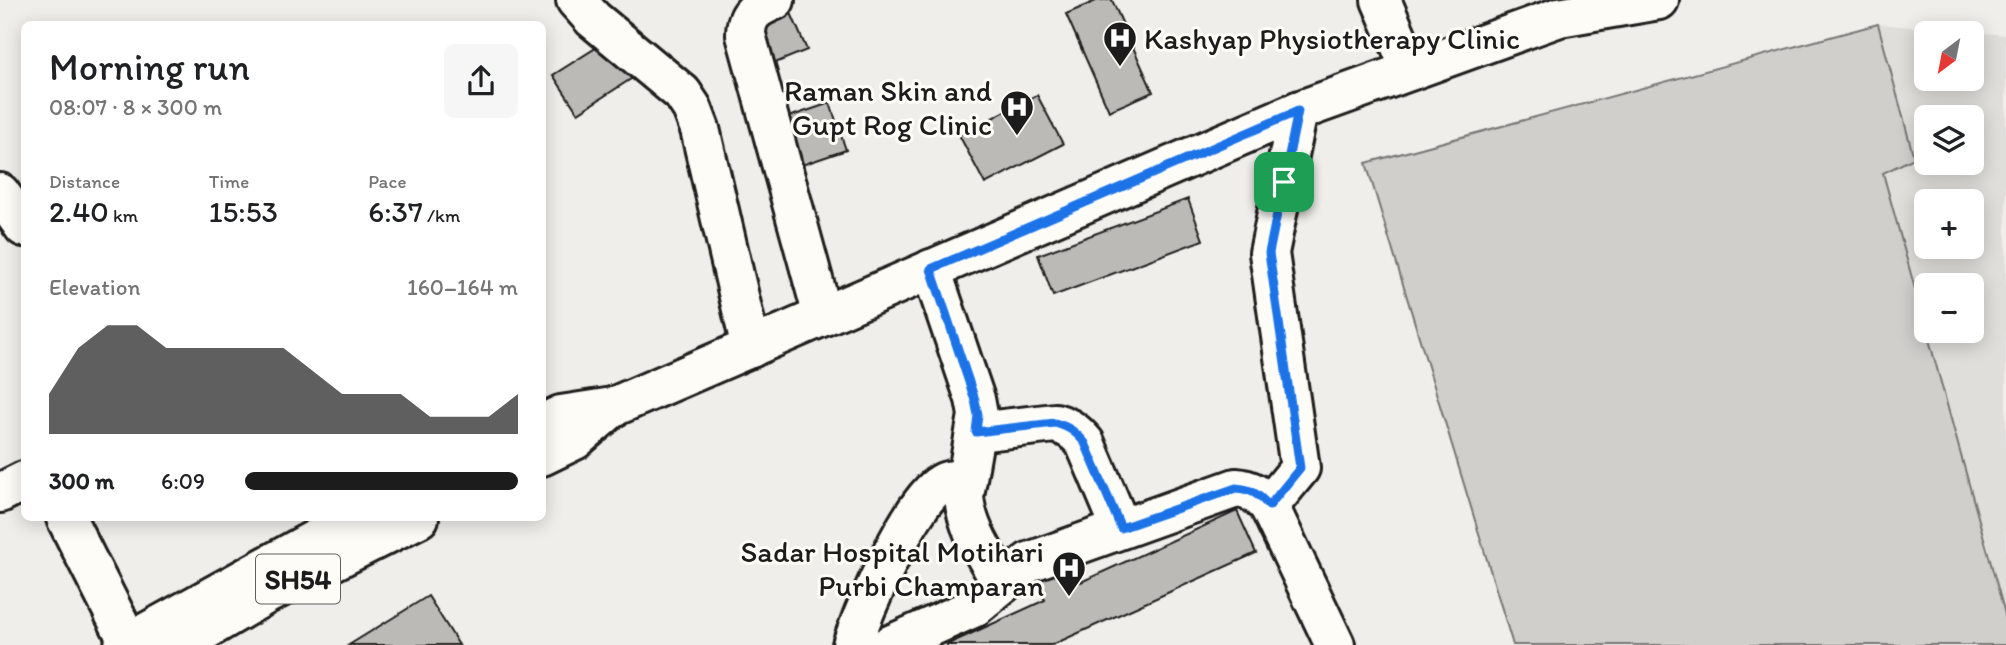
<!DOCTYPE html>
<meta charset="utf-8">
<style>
:root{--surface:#fff;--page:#f6f6f6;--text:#202124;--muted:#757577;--accent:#1c1c1c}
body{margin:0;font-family:Itim,sans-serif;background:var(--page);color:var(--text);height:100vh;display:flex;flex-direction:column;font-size:26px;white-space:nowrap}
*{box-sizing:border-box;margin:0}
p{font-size:23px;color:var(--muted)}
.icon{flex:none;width:38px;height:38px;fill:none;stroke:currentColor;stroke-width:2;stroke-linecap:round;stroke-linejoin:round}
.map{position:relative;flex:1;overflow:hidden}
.details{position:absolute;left:21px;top:21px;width:525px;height:500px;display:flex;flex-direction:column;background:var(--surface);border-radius:10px;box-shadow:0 4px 18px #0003}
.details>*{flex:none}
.needle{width:46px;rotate:212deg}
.fabs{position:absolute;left:1914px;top:21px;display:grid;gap:14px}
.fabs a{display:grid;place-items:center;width:70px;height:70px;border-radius:10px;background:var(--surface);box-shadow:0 4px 18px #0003;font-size:35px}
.pin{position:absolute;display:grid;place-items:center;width:60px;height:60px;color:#fff;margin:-30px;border-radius:14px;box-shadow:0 4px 10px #0006}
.round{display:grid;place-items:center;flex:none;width:74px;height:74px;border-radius:10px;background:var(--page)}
.summary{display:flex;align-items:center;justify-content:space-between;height:119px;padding:0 28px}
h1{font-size:38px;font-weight:600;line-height:52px}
.metrics{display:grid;grid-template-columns:repeat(3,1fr);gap:10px;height:119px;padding:7px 28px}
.metrics div{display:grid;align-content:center}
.metrics b{font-size:30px;font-weight:600}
.metrics small{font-size:19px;font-weight:400}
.metrics p{font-size:19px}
.chart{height:196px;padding:14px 28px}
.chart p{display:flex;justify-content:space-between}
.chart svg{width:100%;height:126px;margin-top:7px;fill:var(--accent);opacity:.7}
ul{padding:0 28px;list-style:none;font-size:23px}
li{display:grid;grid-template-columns:112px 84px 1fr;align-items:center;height:52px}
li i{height:18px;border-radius:9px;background:var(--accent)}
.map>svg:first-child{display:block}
.built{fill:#e0deda;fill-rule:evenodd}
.green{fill:#d0cfcc;stroke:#767674;stroke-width:2}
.building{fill:#bbbab6;stroke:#1c1c1c;stroke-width:2}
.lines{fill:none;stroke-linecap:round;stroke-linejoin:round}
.minor-casing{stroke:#1c1c1c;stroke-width:44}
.major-casing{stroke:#1c1c1c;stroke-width:44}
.minor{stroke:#fdfcf7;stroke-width:38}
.major{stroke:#fdfcf7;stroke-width:38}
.route-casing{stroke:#fff;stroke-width:14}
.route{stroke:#1a73e8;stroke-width:9}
.labels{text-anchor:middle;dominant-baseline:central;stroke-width:6;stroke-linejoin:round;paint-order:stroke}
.shield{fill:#fdfcf7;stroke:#605f5e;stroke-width:2}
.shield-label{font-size:28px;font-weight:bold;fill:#1c1c1c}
.poi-label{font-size:30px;fill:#1c1c1c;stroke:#fdfcf7;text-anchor:end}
</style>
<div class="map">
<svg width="2006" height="645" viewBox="0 0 2006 645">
<rect width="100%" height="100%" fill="#f0eeea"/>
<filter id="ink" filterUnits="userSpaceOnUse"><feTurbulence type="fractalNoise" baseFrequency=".0143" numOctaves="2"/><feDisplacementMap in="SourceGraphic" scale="14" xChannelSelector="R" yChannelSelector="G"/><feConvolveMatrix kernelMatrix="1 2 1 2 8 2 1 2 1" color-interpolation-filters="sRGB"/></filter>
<g filter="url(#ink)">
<path class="built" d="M 1878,24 L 2006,35 L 2006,618 L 1883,172 L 1914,158 ZM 1927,33 L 1972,33 L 1972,79 L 1927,79 ZM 1927,117 L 1972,117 L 1972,163 L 1927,163 ZM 1927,201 L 1972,201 L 1972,247 L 1927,247 ZM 1927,285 L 1972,285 L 1972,331 L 1927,331 Z"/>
<path class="green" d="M 1878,24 L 1914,158 L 1883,173 L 2006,618 L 2006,645 L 1513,645 L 1366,163 Z"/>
<g class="building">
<path d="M 1098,0 L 1112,0 L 1153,92 L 1109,111 L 1066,14 Z"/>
<path d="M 788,6 L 807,50 L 768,66 L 749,22 Z"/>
<path d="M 610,39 L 634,77 L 578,113 L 553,75 Z"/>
<path d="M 1037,95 L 1063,144 L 985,184 L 959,135 Z"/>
<path d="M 830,103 L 846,150 L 793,168 L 777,121 Z"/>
<path d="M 1188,199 L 1203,240 L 1053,296 L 1038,255 Z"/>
<path d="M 1237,511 L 1256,553 L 1052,645 L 946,645 L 1045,600 L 1029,565 L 1065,549 L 1081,582 Z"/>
<path d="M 428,596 L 459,645 L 349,645 Z"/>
</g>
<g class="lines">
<g class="minor-casing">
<g id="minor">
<path d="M 576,0 L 593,19 L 682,93 L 692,108 L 700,129 L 751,348"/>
<path d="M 775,0 C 756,8 746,14 746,35 L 823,316"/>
<path d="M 1381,0 L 1411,70"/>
<path d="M 0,193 L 24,227"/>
<path d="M 931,269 L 975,399 L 978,415 L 964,496 C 966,528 987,557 1002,584"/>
<path d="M 976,432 L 1055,423 C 1069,427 1076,432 1085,443 L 1121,528"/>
<path d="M 0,493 L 24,481"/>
<path d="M 1269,506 L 1300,468 L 1269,253 L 1298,111"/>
<path d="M 66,518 L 129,643"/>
<path d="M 852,645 C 863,611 911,501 941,484 C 948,479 959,480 967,479"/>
<path d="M 890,645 L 973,608 L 1029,562 L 1236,488 C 1251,489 1259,495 1269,506 L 1335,645"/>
</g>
</g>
<g class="major-casing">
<g id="major">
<path d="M 542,424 L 561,415 L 613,407 L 1298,111 L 1559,17 L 1659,0"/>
<path d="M 542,456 L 575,440 L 613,407"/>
<path d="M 124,645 L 354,518"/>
<path d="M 180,645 L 267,594 L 419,518"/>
</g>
</g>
<use href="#minor" class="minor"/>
<use href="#major" class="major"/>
</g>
</g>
<g class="lines" filter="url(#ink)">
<g class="route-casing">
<path id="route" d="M 1298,111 L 1269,253 L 1300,468 L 1269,506 C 1259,495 1252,489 1236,488 L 1121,528 L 1085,443 C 1076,432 1069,427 1055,423 L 976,432 L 978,415 L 975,400 L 931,269 Z"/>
</g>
<use href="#route" class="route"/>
</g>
<defs>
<g id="hospital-pin" transform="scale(1.75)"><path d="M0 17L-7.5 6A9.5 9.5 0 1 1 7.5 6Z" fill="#1c1c1c" stroke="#fdfcf7"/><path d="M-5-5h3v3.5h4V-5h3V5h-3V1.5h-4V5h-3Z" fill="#fff"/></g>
</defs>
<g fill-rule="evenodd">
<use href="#hospital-pin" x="1120" y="38"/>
<use href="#hospital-pin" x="1017" y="107"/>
<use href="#hospital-pin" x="1069" y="568"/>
</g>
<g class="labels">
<rect class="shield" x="256" y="554.5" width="84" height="49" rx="5"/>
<g class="shield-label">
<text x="298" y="579">SH54</text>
</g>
<g class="poi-label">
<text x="1144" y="38" text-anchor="start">Kashyap Physiotherapy Clinic</text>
<text x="992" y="90">Raman Skin and<tspan x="992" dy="34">Gupt Rog Clinic</tspan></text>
<text x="1044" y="551">Sadar Hospital Motihari<tspan x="1044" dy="34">Purbi Champaran</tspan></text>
</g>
</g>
</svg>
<div class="fabs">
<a><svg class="needle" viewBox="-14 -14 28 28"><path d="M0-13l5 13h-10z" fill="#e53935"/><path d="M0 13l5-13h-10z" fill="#757577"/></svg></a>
<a><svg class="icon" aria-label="layers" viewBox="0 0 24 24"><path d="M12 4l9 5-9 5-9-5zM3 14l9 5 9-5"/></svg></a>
<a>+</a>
<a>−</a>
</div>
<div class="pin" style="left:1284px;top:182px;background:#1e9e55"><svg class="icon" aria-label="arrive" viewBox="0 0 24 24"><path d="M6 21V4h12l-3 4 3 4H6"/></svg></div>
<section class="details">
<div class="summary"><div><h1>Morning run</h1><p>08:07 · 8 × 300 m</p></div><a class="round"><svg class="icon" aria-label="share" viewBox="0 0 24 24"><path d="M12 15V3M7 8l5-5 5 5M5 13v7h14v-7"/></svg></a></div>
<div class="metrics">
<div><p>Distance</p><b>2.40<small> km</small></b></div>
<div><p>Time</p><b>15:53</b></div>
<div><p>Pace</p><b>6:37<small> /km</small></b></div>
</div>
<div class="chart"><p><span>Elevation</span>160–164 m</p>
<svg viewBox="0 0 160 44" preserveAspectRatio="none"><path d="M0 44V30L10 14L20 6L30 6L40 14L50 14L60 14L70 14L80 14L90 22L100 30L110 30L120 30L130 38L140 38L150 38L160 30V44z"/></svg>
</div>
<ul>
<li><b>300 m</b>6:09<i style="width:100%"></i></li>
</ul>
</section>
</div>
